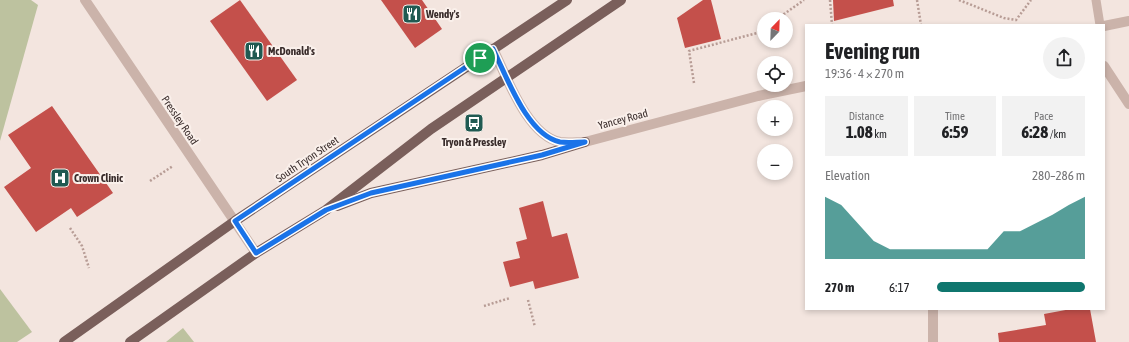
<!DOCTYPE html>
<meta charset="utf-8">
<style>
:root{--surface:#fff;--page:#f2f2f2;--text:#202124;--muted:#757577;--accent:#0f766e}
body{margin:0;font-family:"Asap Condensed",sans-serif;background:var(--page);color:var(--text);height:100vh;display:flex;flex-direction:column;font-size:15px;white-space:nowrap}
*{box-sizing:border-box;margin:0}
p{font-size:13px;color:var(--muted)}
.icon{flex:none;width:22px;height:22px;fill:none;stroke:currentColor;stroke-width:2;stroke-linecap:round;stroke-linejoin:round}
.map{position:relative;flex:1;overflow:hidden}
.details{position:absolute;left:805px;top:24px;width:300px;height:286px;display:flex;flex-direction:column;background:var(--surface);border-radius:0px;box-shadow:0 2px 6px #0003}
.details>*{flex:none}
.needle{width:26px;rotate:23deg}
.fabs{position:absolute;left:757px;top:12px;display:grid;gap:8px}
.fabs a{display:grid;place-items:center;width:36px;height:36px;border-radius:50%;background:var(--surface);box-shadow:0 2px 6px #0003;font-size:20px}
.pin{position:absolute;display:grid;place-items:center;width:34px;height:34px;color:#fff;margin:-17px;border:2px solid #fff;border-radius:50%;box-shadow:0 1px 4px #0007}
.round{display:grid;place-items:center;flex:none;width:42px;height:42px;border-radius:21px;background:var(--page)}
.head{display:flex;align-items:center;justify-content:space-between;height:68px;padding:0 20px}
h1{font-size:22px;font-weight:700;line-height:30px}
.stats{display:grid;grid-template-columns:repeat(3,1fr);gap:6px;height:68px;padding:4px 20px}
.stats div{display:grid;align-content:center;border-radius:0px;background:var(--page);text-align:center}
.stats b{font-size:17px;font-weight:700}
.stats small{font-size:11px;font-weight:400}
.stats p{font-size:11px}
.chart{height:112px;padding:8px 20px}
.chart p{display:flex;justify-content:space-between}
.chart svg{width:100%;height:72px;margin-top:4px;fill:var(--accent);opacity:.7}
ul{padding:0 20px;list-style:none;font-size:13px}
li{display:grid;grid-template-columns:64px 48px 1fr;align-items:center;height:30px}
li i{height:10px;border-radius:5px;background:var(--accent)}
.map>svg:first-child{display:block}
.green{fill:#bdc29f}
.building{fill:#c4504b}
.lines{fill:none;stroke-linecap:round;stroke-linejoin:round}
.path{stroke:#b79c95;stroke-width:2.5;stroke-dasharray:2 2;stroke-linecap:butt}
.service{stroke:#cbb3aa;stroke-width:9}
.minor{stroke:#cbb3aa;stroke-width:10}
.tertiary{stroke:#cbb3aa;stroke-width:10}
.primary{stroke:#7a5f5b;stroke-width:10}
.route-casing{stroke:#fff;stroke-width:8}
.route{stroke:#1a73e8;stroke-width:5}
.labels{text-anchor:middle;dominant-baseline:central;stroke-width:4;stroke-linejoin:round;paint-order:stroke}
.poi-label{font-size:11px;font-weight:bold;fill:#382b2a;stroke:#faf0eb;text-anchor:start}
.street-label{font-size:11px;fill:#382b2a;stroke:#faf0eb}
</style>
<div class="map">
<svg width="1129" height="342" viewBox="0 0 1129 342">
<rect width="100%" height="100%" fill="#f3e5df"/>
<g class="green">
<path d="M 0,0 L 31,0 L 38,5 L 0,141 Z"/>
<path d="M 0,289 L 32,332 L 17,342 L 0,342 Z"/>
<path d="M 183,328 L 194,342 L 166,342 Z"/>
</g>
<g class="building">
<path d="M 240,0 L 297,80 L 267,101 L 210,21 Z"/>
<path d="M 381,0 L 422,0 L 442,29 L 415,48 Z"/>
<path d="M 703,0 L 711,0 L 721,39 L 685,48 L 677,18 Z"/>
<path d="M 833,0 L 893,0 L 894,6 L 834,21 Z"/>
<path d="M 52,106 L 113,193 L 77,217 L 71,208 L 36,232 L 4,187 L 31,168 L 8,135 Z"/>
<path d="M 543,201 L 552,237 L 567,233 L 579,278 L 535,289 L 533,281 L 510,287 L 503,262 L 520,258 L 516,242 L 527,239 L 519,208 Z"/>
<path d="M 1071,309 L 1090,309 L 1096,342 L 999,342 L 998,333 L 1046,325 L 1044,314 Z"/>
</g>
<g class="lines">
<g class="path">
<path d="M 830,0 L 832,25"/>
<path d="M 917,0 L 921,25"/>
<path d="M 959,0 L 1004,18 L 1016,20 L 1031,0"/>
<path d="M 777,19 L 804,0"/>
<path d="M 694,83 L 689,51 L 757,33 L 764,28"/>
<path d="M 150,181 L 173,166"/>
<path d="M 70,228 L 82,246 L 89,268"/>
<path d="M 528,300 L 535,327"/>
<path d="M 484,306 L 510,298"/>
</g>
<path class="service" d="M 1096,0 L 1100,25"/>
<g class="minor">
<path d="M 1104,66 L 1129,104"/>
<path d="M 933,309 L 933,342"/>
</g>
<g class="tertiary">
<path d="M 85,0 L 256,253"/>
<path d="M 1104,26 L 1129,21"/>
<path d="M 493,49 C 507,77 527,135 560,142 C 568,143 577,142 585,142 L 758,96 L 806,86"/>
</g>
<g class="primary">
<path d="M 337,206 L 371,193 L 542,155 L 585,142"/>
<path d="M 64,342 L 235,221 L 567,0"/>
<path d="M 130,342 L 256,253 L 326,210 L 431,129 L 621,0"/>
</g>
</g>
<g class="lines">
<g class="route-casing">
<path id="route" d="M 493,49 C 507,77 527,135 560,142 C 568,143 577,142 585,142 L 542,155 L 371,193 L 326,210 L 256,253 L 235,221 Z"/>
</g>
<use href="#route" class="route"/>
</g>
<defs>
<g id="restaurant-square" transform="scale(1)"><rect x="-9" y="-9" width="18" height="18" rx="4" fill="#205a52" stroke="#faf0eb"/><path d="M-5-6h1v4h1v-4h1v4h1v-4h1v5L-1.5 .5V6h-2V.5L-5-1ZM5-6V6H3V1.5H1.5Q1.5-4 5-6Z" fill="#fff"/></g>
<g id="bus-square" transform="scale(1)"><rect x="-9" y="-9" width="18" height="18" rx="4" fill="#205a52" stroke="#faf0eb"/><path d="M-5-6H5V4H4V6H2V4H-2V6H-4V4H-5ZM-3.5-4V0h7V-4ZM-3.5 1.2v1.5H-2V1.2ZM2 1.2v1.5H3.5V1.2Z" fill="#fff"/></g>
<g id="hospital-square" transform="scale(1)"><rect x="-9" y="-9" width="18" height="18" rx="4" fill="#205a52" stroke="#faf0eb"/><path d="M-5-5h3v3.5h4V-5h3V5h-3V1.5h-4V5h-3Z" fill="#fff"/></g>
</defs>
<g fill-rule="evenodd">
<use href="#restaurant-square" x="412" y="14"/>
<use href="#restaurant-square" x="254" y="51"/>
<use href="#bus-square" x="474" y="123"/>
<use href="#hospital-square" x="60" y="178"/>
</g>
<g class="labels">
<g class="poi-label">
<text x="426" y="14">Wendy's</text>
<text x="268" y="51">McDonald's</text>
<text x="474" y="142" text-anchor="middle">Tryon &amp; Pressley</text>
<text x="74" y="178">Crown Clinic</text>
</g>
<g class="street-label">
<text transform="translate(623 119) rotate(-15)">Yancey Road</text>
<text transform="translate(180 120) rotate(56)">Pressley Road</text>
<text transform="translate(307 159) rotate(-34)">South Tryon Street</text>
</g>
</g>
</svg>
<div class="fabs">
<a><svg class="needle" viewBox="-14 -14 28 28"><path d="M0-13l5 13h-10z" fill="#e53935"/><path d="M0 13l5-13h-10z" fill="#757577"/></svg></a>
<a><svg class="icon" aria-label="locate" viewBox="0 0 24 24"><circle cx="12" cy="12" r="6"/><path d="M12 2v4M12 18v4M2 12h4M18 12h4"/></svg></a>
<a>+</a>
<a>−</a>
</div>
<div class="pin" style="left:480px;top:58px;background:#1e9e55"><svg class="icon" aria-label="arrive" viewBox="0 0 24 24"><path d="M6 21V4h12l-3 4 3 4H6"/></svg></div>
<section class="details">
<div class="head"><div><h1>Evening run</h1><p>19:36 · 4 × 270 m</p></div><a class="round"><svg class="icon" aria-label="share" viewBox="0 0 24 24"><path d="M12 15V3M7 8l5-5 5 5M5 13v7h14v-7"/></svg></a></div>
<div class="stats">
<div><p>Distance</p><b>1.08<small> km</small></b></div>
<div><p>Time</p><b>6:59</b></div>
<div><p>Pace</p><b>6:28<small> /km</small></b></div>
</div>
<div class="chart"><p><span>Elevation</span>280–286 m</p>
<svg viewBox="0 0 160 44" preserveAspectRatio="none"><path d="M0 44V6L10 11L20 22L30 33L40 38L50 38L60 38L70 38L80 38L90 38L100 38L110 27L120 27L130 22L140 17L150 11L160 6V44z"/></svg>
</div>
<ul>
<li><b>270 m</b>6:17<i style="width:100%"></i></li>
</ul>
</section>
</div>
